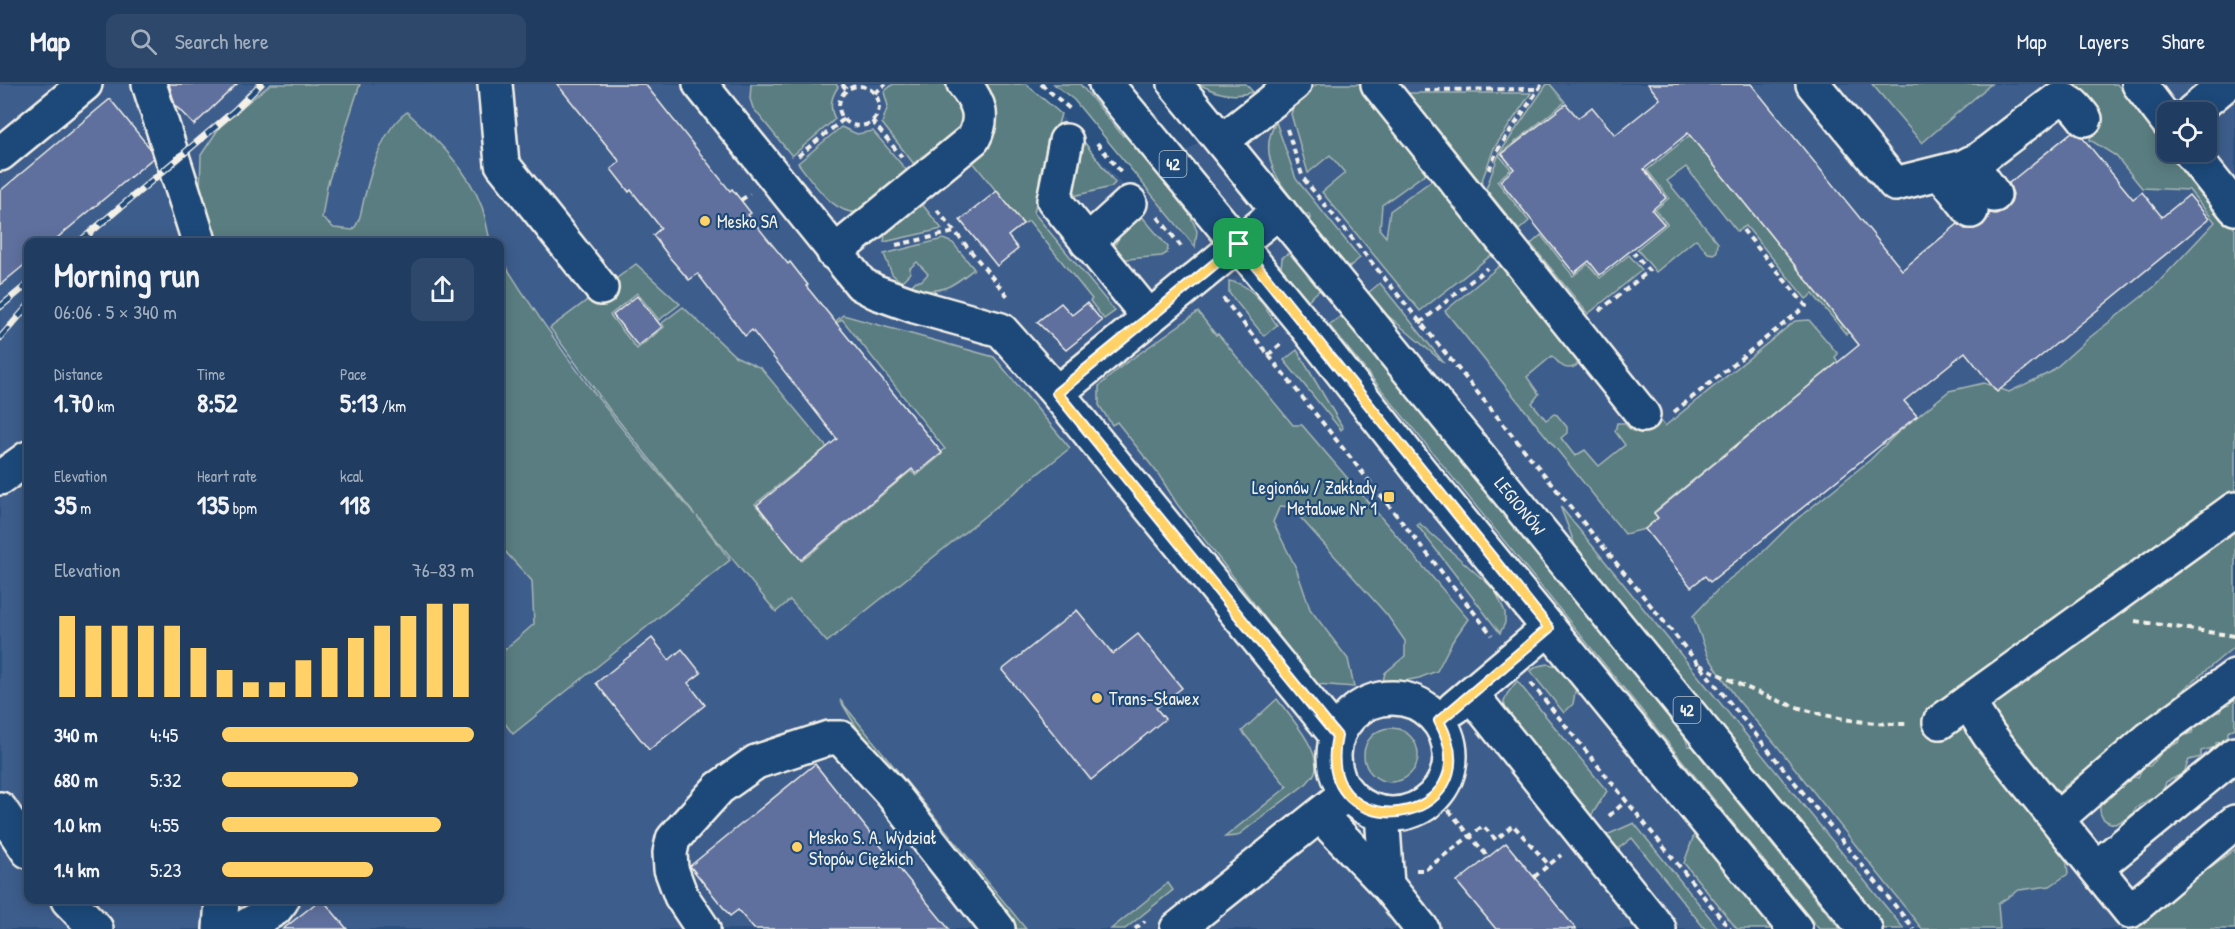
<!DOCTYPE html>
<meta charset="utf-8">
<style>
:root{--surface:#203d61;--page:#2d486a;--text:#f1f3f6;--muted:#a2aebd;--line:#3d5676;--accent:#ffd166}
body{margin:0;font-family:"Patrick Hand",sans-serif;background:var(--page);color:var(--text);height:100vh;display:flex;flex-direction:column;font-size:22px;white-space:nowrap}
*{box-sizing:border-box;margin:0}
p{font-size:20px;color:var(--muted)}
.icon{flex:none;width:33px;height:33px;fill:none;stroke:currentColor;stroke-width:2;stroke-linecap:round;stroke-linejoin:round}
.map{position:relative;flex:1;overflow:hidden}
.sheet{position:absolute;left:24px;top:154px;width:480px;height:666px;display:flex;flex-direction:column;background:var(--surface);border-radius:12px;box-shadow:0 3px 15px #0003,0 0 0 2px var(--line)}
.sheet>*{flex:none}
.tools{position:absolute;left:2157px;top:18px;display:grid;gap:12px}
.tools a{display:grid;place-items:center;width:60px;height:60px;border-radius:12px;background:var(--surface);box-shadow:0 3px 15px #0003,0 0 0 2px var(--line);font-size:30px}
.pin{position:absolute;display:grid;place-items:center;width:51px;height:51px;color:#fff;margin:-26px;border-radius:12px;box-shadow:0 3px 9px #0006}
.round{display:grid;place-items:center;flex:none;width:63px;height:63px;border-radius:12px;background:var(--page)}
.headline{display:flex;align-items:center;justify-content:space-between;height:102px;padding:0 30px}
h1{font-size:33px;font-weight:700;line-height:45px}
.figures{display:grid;grid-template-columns:repeat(3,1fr);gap:9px;height:102px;padding:6px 30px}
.figures div{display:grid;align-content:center}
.figures b{font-size:26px;font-weight:700}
.figures small{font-size:16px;font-weight:400}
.figures p{font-size:16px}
.chart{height:168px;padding:12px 30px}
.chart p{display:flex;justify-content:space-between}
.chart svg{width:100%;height:108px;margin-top:6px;stroke:var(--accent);stroke-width:6}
ul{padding:0 30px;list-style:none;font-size:20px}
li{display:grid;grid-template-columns:96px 72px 1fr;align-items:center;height:45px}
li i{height:15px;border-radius:8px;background:var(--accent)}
header{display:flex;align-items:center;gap:36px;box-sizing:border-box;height:84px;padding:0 30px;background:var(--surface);border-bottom:2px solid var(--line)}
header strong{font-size:28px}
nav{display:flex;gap:33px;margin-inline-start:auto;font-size:21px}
.search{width:420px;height:54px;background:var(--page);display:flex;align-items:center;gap:15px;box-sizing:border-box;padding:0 21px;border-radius:12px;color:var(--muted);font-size:22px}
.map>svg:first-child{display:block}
.built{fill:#3e5d8c;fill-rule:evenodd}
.green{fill:#5a7d81;stroke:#a7b7b4;stroke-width:1.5}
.building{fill:#5e709e;stroke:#f4f1e8;stroke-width:1.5}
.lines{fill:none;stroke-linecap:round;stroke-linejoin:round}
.minor-casing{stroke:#f4f1e8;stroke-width:38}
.major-casing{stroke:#f4f1e8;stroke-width:38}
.path{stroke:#f4f1e8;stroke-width:4;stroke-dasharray:6 4.5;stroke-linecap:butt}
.minor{stroke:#1f4a7a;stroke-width:33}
.major{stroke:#1f4a7a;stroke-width:33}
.rail-casing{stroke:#f4f1e8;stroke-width:7}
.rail{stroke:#1f4a7a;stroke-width:4.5;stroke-dasharray:14;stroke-linecap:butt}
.route-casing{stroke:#fff;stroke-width:12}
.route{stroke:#ffd166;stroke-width:8}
.poi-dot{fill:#ffd166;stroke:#1f4a7a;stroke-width:2}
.labels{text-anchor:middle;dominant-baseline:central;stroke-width:4.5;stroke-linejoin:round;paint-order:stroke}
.shield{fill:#1f4a7a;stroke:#b4bfc7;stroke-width:1.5}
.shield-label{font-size:16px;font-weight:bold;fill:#f4f1e8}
.poi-label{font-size:18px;fill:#f4f1e8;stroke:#1f4a7a;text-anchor:start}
.street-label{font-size:18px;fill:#f4f1e8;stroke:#1f4a7a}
</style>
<header>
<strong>Map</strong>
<div class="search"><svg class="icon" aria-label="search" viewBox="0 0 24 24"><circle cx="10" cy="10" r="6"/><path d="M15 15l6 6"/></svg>Search here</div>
<nav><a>Map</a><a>Layers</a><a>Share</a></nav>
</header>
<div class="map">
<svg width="2235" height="845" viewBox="0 0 2235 845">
<rect width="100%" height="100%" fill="#2b5181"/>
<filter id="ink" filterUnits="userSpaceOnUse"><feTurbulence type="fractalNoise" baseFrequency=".0167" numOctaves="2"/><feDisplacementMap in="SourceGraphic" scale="12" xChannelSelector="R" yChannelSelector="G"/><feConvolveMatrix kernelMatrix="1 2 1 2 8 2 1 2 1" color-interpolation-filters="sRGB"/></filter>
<g filter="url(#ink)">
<path class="built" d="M 0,0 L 1024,0 L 1063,34 L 1132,112 L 1223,38 L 1265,0 L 2235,0 L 2235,835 L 2223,845 L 0,845 ZM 2168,28 L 2206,28 L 2206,68 L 2168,68 ZM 28,159 L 500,159 L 500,816 L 28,816 Z"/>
<g class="green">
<path d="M 271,0 L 360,0 L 327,102 L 322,134 L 334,144 L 353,146 C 361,135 361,127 364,115 C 371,87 382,45 407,28 C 435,54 468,85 482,123 C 486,134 487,147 491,159 L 214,159 L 213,146 L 200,108 L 201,71 L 223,38 Z"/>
<path d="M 751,0 L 836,0 L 838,3 C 831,13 829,24 835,35 L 792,72 L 753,24 L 750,15 Z"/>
<path d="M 893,0 L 953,0 L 969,34 L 921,89 L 882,39 L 888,22 L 884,8 Z"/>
<path d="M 974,0 L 1026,0 L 1061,30 L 1049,70 L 1046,70 L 1034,129 L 1115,227 L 1104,235 L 1090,217 L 1092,215 L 1029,137 L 1023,140 L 968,72 Z"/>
<path d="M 1054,0 L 1080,0 L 1123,52 L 1126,51 L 1190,131 L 1197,147 L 1195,163 L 1074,16 Z"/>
<path d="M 1199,0 L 1246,0 L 1253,8 C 1233,14 1217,10 1199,0 Z"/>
<path d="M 1317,0 L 1367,0 L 1437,81 L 1382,121 L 1380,146 L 1386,153 L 1390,127 L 1442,89 L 1494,169 L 1420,227 L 1322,108 L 1345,89 L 1330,71 L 1308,89 L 1291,30 L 1295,19 Z"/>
<path d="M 1547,0 L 1550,0 L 1565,18 L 1499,71 L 1511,85 L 1497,97 L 1529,137 L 1519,146 L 1486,105 L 1499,70 Z"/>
<path d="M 1872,0 L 1991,0 L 1922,59 Z"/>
<path d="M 2073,0 L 2117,0 L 2167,62 L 2168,68 L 2172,68 L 2235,145 L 2235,409 L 2202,429 L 2235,435 L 2235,562 L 2185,604 L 2131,656 L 2107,670 L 2066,701 L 2045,723 L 2065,764 L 2068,790 L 2050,802 L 2019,806 L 1998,820 L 2000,845 L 1922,845 L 1778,663 L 1737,615 L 1708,572 L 1693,532 L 1723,500 L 1758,473 L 1792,439 L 1870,376 L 1896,350 L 1949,307 L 1984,299 L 2009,308 L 2051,288 L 2089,254 L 2154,203 L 2215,138 L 2189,106 L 2142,104 L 2116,72 L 2090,56 L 2096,30 Z"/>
<path d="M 1407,9 L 1531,9 L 1494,64 L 1481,99 Z"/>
<path d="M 1276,38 L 1296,95 L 1360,174 L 1348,184 L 1311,138 L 1309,130 L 1305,130 C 1283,104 1255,73 1276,38 Z"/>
<path d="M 841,43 L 857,50 L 873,47 L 914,95 C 899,105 883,119 867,126 C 838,139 812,97 798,79 Z"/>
<path d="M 1690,51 L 1849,248 L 1846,250 L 1813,210 L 1806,215 L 1746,142 L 1737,147 L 1686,83 L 1667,97 L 1718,159 L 1717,167 L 1715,170 L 1708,169 L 1696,155 L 1656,188 L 1637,165 L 1667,140 L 1655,126 L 1669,114 L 1647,86 Z"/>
<path d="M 1080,58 L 1085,59 L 1115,99 L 1111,103 L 1069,113 Z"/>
<path d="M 917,114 L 942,145 L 884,158 L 886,144 Z"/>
<path d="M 1139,129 L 1168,163 L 1167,169 L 1162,172 L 1116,176 L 1110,168 L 1133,132 Z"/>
<path d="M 1541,151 L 1573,192 L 1588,180 L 1600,194 L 1629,171 L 1642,186 L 1588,230 L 1531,160 Z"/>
<path d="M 943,155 L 953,159 L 974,185 C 951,203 940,212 910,203 L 916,197 L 921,197 L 928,190 L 917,178 L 910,184 L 910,189 L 901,198 L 892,190 L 884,170 Z"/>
<path d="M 1287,170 L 1293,170 L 1321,205 L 1308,216 L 1281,184 L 1282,174 Z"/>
<path d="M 500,173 C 557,265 623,350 695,431 L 609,325 L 550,244 L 636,180 L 680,220 L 659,236 L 637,209 L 610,231 L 637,265 L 664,243 L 662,239 L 683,223 L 735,272 L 761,284 L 829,366 L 825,370 L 822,367 L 755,420 L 802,477 L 911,387 L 916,392 L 942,370 L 941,368 L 945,365 L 842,235 L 837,239 L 836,237 L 843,231 L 994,273 L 1070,364 L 827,558 L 790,516 L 776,528 L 697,432 L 730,476 L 513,650 L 500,633 L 500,570 L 534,540 L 532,497 L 500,462 Z"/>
<path d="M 1503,179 L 1579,277 L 1576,282 C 1565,288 1560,280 1552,272 L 1527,293 L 1539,310 L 1532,319 L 1546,336 L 1554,330 L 1557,331 L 1567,343 L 1567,349 L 1561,354 L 1575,372 L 1585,366 L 1599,382 L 1625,361 L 1615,347 L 1617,339 L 1624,339 L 1632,347 L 1654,329 L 1665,342 L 1795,237 L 1809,236 L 1838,270 L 1835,273 L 1838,278 L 1654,428 L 1658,434 L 1645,445 L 1625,450 L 1445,227 Z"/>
<path d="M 1229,197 C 1253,200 1264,223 1277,241 L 1264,252 L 1229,209 Z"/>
<path d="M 1380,199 L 1444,279 L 1386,230 L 1368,209 Z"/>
<path d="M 1198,228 L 1216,251 L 1218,250 L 1293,341 L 1302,341 L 1468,535 L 1452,558 L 1437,587 L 1419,594 L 1382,601 L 1385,589 L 1405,572 L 1405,557 L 1387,531 L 1291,423 L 1280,422 L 1273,438 L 1296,484 L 1310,525 L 1348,575 L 1354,603 L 1316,600 L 1177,420 L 1159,391 L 1117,338 L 1112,341 L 1099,321 L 1099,302 L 1123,281 Z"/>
<path d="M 1344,230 L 1557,495 L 1559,501 L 1562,502 L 1686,655 L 1688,662 L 1692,662 L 1840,845 L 1819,845 L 1329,241 Z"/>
<path d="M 1297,266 L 1343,344 L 1341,346 L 1284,276 Z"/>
<path d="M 1560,422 L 1904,845 L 1885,845 L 1577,466 Z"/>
<path d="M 1419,439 L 1495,506 L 1505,528 L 1505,539 L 1500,549 L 1417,441 Z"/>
<path d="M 1548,580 L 1561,583 L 1576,603 L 1573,620 L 1564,629 L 1530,587 L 1538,582 Z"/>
<path d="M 1517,597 L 1607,707 L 1588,737 L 1509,638 L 1504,618 L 1507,610 Z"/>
<path d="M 2235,611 L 2235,644 L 2228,648 L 2228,655 L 2216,659 L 2216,663 L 2201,667 L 2201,673 L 2189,676 L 2184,689 L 2166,698 L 2163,707 L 2156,714 L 2148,716 L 2136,724 L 2129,734 L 2115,740 C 2102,738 2099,731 2100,719 C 2110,709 2123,693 2138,693 L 2143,682 L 2150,682 L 2163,667 L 2179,658 L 2182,652 L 2192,649 L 2194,643 L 2205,638 L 2204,635 L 2210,629 L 2220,628 L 2222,622 L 2230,620 Z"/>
<path d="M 1277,615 C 1289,631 1322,668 1315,688 C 1314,692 1309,696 1307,699 L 1237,752 L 1225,753 L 1287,703 L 1242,647 Z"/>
<path d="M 840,616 L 1026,845 L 1010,845 L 869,664 Z"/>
<circle cx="1391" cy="671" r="27"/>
<path d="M 1634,739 L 1719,845 L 1705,845 L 1632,754 L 1614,768 L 1602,753 Z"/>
<path d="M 1695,748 L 1774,845 L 1737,845 L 1684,779 Z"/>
<path d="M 2235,765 L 2235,845 L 2123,845 L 2152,820 L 2193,796 Z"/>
<path d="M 1168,799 L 1173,806 L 1125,845 L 1111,845 Z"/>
</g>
<g class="building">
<path d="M 169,0 L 237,0 L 194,41 L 175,21 Z"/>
<path d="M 557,0 L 645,0 L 730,107 L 732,105 L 751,129 L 748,131 L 788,180 L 790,178 L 808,201 L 806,202 L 942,369 L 916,390 L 912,385 L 801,476 L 757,421 L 837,355 L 752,246 L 745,252 L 698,190 L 689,196 L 670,174 L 653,151 L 661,144 L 631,106 L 629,108 L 611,85 L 620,78 Z"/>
<path d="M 1648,0 L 1751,0 L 1902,186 L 1958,140 L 1965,145 L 1974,145 L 1983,141 L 1988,134 L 1989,129 L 1996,130 L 2005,126 L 2011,119 L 2013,110 L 2009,99 L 2072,48 L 2082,53 L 2133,115 L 2142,108 L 2162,133 L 2189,111 L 2209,135 L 1997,308 L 1965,268 L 1904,317 L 1917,332 L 1710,498 L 1705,492 L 1691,503 L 1645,445 L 1658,434 L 1654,429 L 1859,261 L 1688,49 L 1644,85 L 1666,114 L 1652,126 L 1664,140 L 1600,191 L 1589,177 L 1574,189 L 1500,97 L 1514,85 L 1502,70 L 1566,20 L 1578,34 L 1592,23 L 1615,51 L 1660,15 Z"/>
<path d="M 110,15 L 149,63 L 153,74 L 51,159 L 28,159 L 28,178 L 0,201 L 0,107 Z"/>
<path d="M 997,107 L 1023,140 L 1008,152 L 1018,165 L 997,182 L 960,136 Z"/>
<path d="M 637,212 L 662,243 L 638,262 L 613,231 Z"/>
<path d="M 1061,219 L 1072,231 L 1087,219 L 1102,237 L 1066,266 L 1037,238 Z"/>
<path d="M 1077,526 L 1113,570 L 1138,550 L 1182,604 L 1156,624 L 1165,635 L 1091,696 L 1002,586 Z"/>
<path d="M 652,554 L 669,576 L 682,565 L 701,589 L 688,599 L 705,621 L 649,666 L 596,599 Z"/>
<path d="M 815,680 L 875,755 L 949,845 L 754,845 L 738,826 L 730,832 L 690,782 Z"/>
<path d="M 1506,759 L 1534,793 L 1576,845 L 1496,845 L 1457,798 Z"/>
<path d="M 320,816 L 323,816 L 347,845 L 283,845 Z"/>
</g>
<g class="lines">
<g class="minor-casing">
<g id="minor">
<path d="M 149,0 L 198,154 L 196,159"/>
<path d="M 495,0 L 502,80 L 601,204"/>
<path d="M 700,0 L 861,200 L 876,208 L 915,222 L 1001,246 L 1057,309"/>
<path d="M 1378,0 L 1643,331"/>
<path d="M 1813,0 L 1895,100 L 1963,83 L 1978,76 L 2058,15 C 2071,15 2077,25 2085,35"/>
<path d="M 2139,0 L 2168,38"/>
<path d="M 2192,28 L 2226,0"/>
<path d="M 1066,57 L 1054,116 L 1149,233"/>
<path d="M 1222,57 L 1294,0"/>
<path d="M 2190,68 L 2235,124"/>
<path d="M 0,70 L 85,0"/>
<path d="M 1971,79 L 1994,111"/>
<path d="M 1941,89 L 1971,127"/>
<path d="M 1279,127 L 1057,309 L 1337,652"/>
<path d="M 1087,158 L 1130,119"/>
<path d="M 834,169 L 973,55 C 985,33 979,18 964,0"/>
<path d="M 0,394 L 28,374"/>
<path d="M 1471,610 L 1659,845"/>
<circle cx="1392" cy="672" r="58"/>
<path d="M 1968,618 L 1989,651 L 2130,827 L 2235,738"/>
<path d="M 1454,624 L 1549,544"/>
<path d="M 1940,638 L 2235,425"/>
<path d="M 0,725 L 28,767"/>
<path d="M 1382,729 L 1387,801 L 1422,845"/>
<path d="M 1320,731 L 1387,801"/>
<path d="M 2057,735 L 2150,654 L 2235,592"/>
<path d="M 2096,784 L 2235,670"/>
<path d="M 68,816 L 96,845"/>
<path d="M 220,845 L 222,816"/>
<path d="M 241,845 L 275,825 L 282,816"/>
<path d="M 703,845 L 681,812 L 671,785 L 670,769 L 673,755 L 719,704 L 756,678 L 829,654 L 841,654 L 890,707 L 998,845"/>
<path d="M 1177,845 L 1347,709"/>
</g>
</g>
<g class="major-casing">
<g id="major">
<path d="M 1106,0 L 1305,241 L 1420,387 L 1795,845"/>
<path d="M 1175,0 L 1865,845"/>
</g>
</g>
<g class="path">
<path d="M 842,0 L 847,6"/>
<path d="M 1041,0 L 1070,25"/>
<circle cx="859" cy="22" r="20"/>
<path d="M 1424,6 L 1538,5"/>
<path d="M 875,9 L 886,0"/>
<path d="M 872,37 L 902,73"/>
<path d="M 1287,45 L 1303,94 L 1914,845"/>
<path d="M 1097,59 L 1121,88"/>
<path d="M 798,72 L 844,35"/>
<path d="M 1489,86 L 1497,67 L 1542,0"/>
<path d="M 741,116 L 750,110"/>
<path d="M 937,126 L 1010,215"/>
<path d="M 1158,133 L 1183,165"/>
<path d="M 896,161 L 955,148"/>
<path d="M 1223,214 L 1492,551"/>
<path d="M 1599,227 L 1649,187 L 1634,169"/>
<path d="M 1420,239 L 1487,184"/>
<path d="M 1268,271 L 1281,260"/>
<path d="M 1674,328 L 1806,222 L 1743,146"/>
<path d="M 2135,537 L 2235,552"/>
<path d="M 1700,581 C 1771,617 1828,641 1909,640"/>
<path d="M 1531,599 L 1730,845"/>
<path d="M 1435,710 L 1488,773"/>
<path d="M 1609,732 L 1626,717"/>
<path d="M 1416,786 L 1425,786 L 1483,742 L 1496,756 L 1513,741 L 1549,781"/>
<path d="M 1534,793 L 1561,771"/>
<path d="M 1135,845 L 1145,837"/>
</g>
<use href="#minor" class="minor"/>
<use href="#major" class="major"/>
<g class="rail-casing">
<g id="rail">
<path d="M 78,159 L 234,27 L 261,0"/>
<path d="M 0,223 L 28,200"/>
<path d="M 0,254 L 28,222"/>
</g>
</g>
<use href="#rail" class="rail"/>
</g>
</g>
<g class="lines" filter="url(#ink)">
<g class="route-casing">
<path id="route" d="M 1239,160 L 1549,544 L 1439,637 C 1496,743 1312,768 1337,652 L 1057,309 Z"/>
</g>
<use href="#route" class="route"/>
</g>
<g class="poi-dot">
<circle cx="705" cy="137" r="6"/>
<rect x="1383" y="407" width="12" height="12" rx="3"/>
<circle cx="1097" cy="614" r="6"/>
<circle cx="797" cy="763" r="6"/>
</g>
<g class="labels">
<g class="shield">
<rect x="1159.5" y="67" width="27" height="26" rx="4.5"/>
<rect x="1673.5" y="613" width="27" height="26" rx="4.5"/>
</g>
<g class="shield-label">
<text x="1173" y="80">42</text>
<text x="1687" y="626">42</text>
</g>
<g class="poi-label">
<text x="717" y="137">Mesko SA</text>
<text x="1377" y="403" text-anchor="end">Legionów / Zakłady<tspan x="1377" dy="21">Metalowe Nr 1</tspan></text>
<text x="1109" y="614">Trans-Sławex</text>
<text x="809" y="753">Mesko S. A. Wydział<tspan x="809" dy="21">Stopów Ciężkich</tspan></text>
</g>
<g class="street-label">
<text transform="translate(1520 422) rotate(51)">LEGIONÓW</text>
</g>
</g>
</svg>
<div class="tools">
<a><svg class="icon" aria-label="locate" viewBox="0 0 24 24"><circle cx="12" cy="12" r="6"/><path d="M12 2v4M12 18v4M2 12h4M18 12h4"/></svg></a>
</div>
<div class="pin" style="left:1239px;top:160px;background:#1e9e55"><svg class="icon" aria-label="arrive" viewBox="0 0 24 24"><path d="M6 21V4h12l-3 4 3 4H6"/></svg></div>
<section class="sheet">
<div class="headline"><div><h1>Morning run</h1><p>06:06 · 5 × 340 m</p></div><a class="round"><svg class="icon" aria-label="share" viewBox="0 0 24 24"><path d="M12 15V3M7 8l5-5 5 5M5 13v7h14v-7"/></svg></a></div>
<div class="figures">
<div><p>Distance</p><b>1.70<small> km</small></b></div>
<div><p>Time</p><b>8:52</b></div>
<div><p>Pace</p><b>5:13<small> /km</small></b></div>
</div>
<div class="figures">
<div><p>Elevation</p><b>35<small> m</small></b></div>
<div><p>Heart rate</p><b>135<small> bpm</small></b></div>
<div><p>kcal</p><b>118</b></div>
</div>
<div class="chart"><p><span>Elevation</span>76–83 m</p>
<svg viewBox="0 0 160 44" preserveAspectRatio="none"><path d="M5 44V11M15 44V15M25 44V15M35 44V15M45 44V15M55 44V24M65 44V33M75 44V38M85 44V38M95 44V29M105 44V24M115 44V20M125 44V15M135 44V11M145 44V6M155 44V6"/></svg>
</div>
<ul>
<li><b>340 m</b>4:45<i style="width:100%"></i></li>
<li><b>680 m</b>5:32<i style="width:54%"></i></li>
<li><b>1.0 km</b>4:55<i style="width:87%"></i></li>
<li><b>1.4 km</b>5:23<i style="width:60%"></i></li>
</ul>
</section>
</div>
